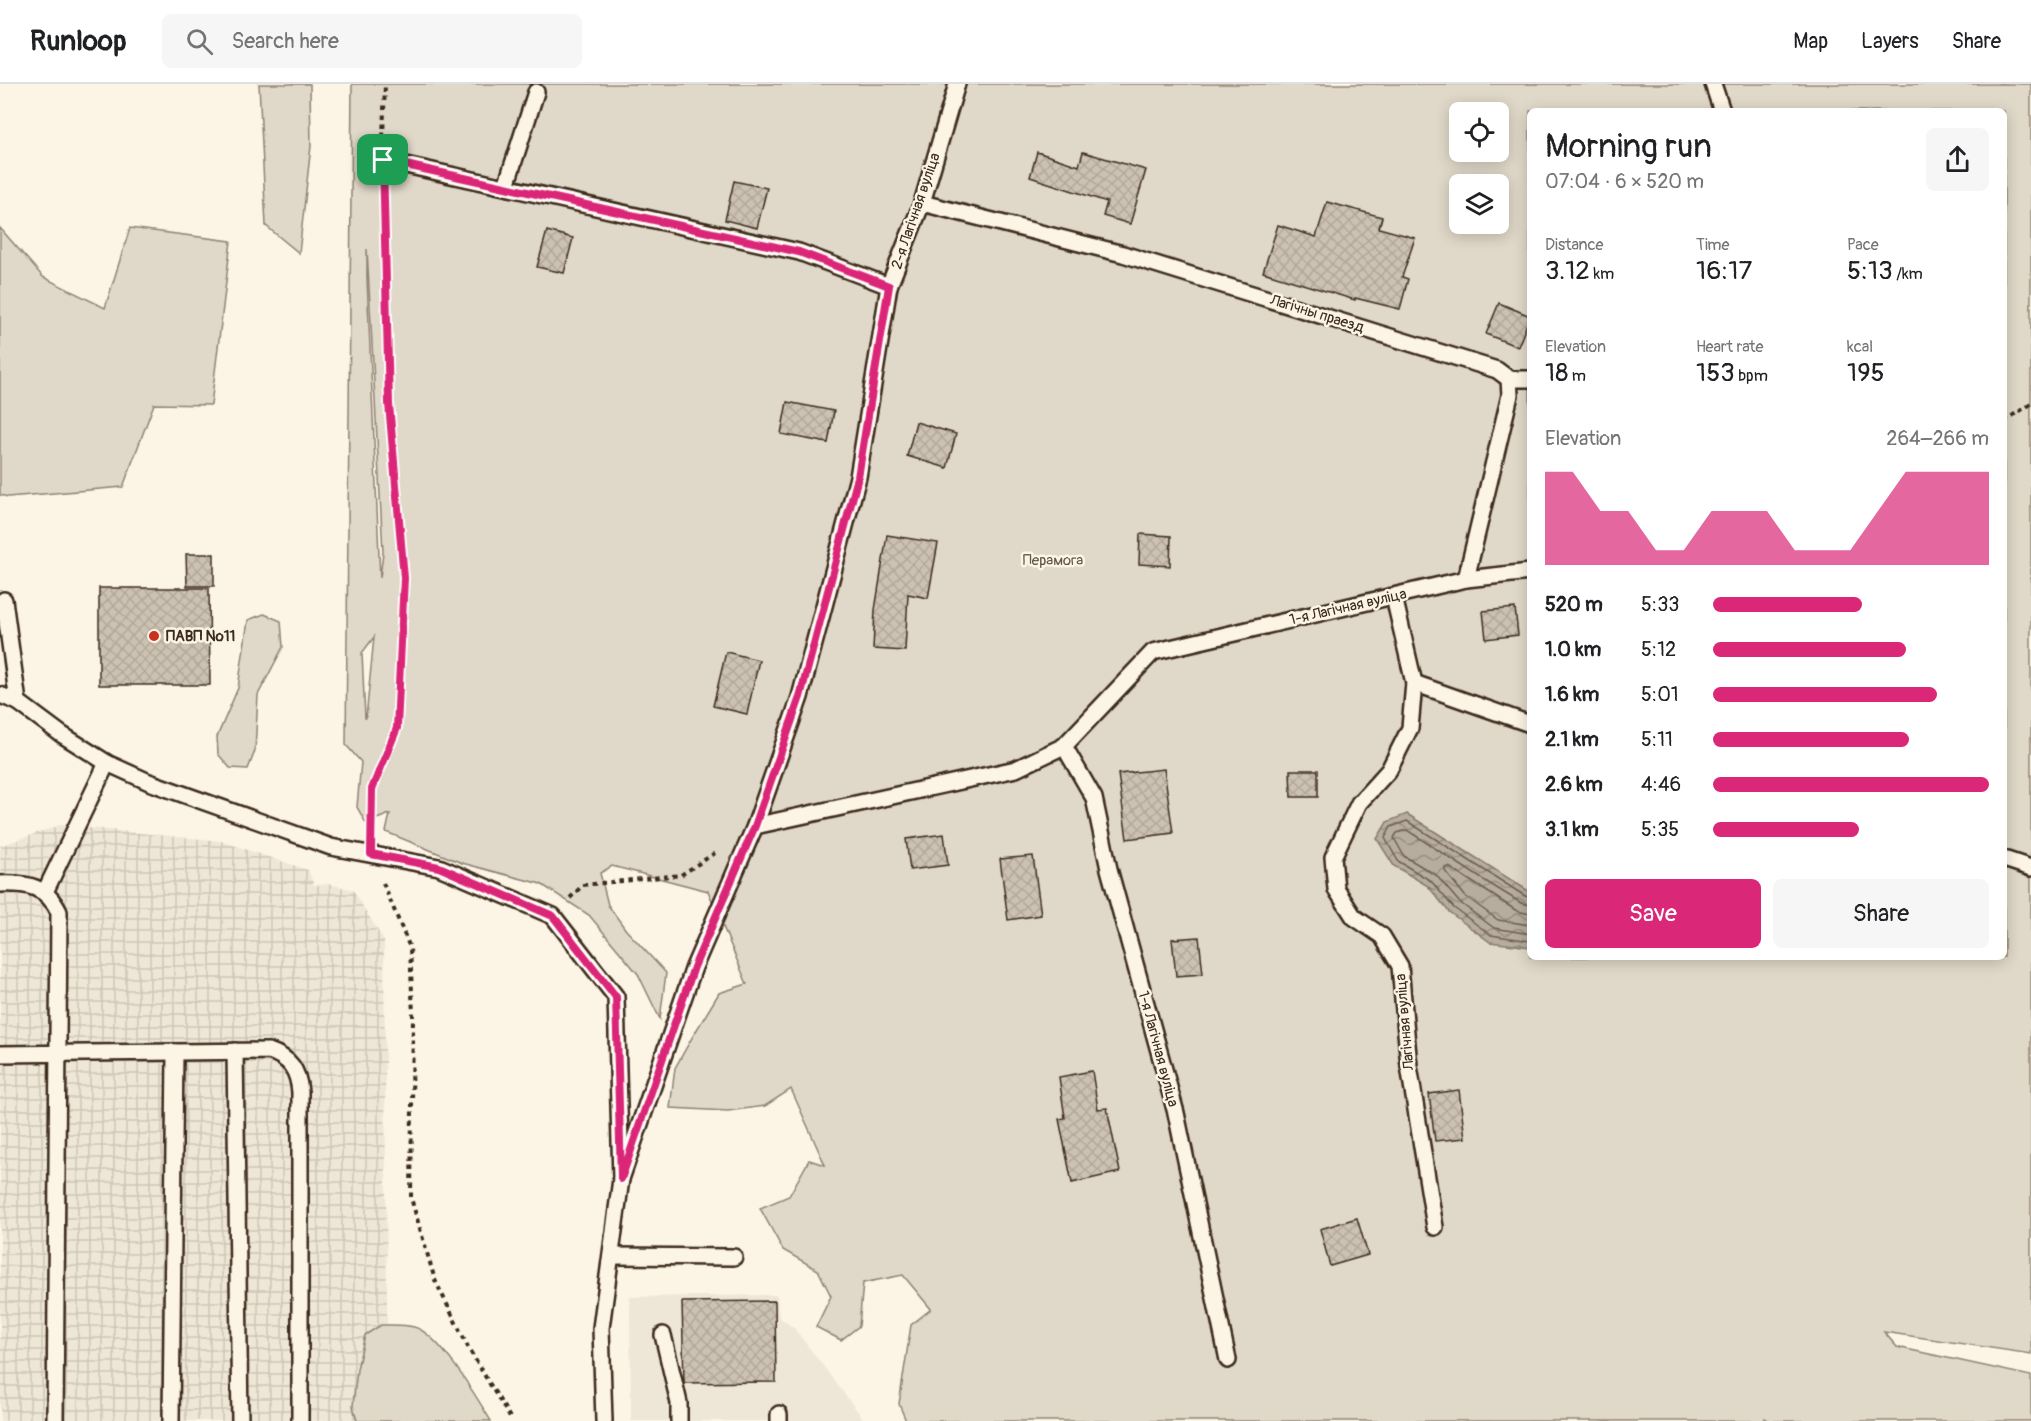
<!DOCTYPE html>
<meta charset="utf-8">
<style>
:root{--surface:#fff;--page:#f6f6f6;--text:#202124;--muted:#757577;--line:#e0e0e0;--accent:#db2777}
body{margin:0;font-family:Pangolin,sans-serif;background:var(--page);color:var(--text);height:100vh;display:flex;flex-direction:column;font-size:22px;white-space:nowrap}
*{box-sizing:border-box;margin:0}
p{font-size:20px;color:var(--muted)}
.icon{flex:none;width:33px;height:33px;fill:none;stroke:currentColor;stroke-width:2;stroke-linecap:round;stroke-linejoin:round}
.map{position:relative;flex:1;overflow:hidden}
.panel{position:absolute;left:1527px;top:24px;width:480px;height:852px;display:flex;flex-direction:column;background:var(--surface);border-radius:9px;box-shadow:0 3px 15px #0003}
.panel>*{flex:none}
.fabs{position:absolute;left:1449px;top:18px;display:grid;gap:12px}
.fabs a{display:grid;place-items:center;width:60px;height:60px;border-radius:9px;background:var(--surface);box-shadow:0 3px 15px #0003;font-size:30px}
.pin{position:absolute;display:grid;place-items:center;width:51px;height:51px;color:#fff;margin:-26px;border-radius:12px;box-shadow:0 3px 9px #0006}
.round{display:grid;place-items:center;flex:none;width:63px;height:63px;border-radius:9px;background:var(--page)}
.summary{display:flex;align-items:center;justify-content:space-between;height:102px;padding:0 18px}
h1{font-size:33px;font-weight:600;line-height:45px}
.metrics{display:grid;grid-template-columns:repeat(3,1fr);gap:9px;height:102px;padding:6px 18px}
.metrics div{display:grid;align-content:center}
.metrics b{font-size:26px;font-weight:600}
.metrics small{font-size:16px;font-weight:400}
.metrics p{font-size:16px}
.chart{height:168px;padding:12px 18px}
.chart p{display:flex;justify-content:space-between}
.chart svg{width:100%;height:108px;margin-top:6px;fill:var(--accent);opacity:.7}
.primary-button{display:flex;gap:12px;margin-top:auto;padding:12px 18px}
.primary-button a{flex:1;height:69px;border-radius:9px;background:var(--accent);color:#fff;font-size:24px;font-weight:600;line-height:69px;text-align:center}
.primary-button a+a{background:var(--page);color:var(--text)}
ul{padding:0 18px;list-style:none;font-size:20px}
li{display:grid;grid-template-columns:96px 72px 1fr;align-items:center;height:45px}
li i{height:15px;border-radius:8px;background:var(--accent)}
header{display:flex;align-items:center;gap:36px;box-sizing:border-box;height:84px;padding:0 30px;background:var(--surface);border-bottom:2px solid var(--line)}
header strong{font-size:28px}
nav{display:flex;gap:33px;margin-inline-start:auto;font-size:21px}
.search{width:420px;height:54px;background:var(--page);display:flex;align-items:center;gap:15px;box-sizing:border-box;padding:0 21px;border-radius:9px;color:var(--muted);font-size:22px}
.map>svg:first-child{display:block}
.built{fill:#eee6d6}
.industrial{fill:url(#industrial-grid)}
.green{fill:#e0d8c8;stroke:#8e8173;stroke-width:1.5;fill-rule:evenodd}
.water{fill:url(#water-waves);stroke:#85796b;stroke-width:1.5}
.lines{fill:none;stroke-linecap:round;stroke-linejoin:round}
.shore{stroke:#6d5e51;stroke-width:1.5}
.building{fill:url(#building-cross-hatch);stroke:#3b2a1e;stroke-width:1.5}
.lane-casing{stroke:#3b2a1e;stroke-width:20}
.path{stroke:#3b2a1e;stroke-width:4;stroke-dasharray:4.5 4.5;stroke-linecap:butt}
.lane{stroke:#fcf5e5;stroke-width:15}
.route-casing{stroke:#fff;stroke-width:12}
.route{stroke:#db2777;stroke-width:8}
.poi-dot{fill:#c8321e;stroke:#fcf5e5;stroke-width:2}
.labels{text-anchor:middle;dominant-baseline:central;stroke-width:5;stroke-linejoin:round;paint-order:stroke}
.street-label{font-size:15px;fill:#3b2a1e;stroke:#fcf5e5}
.park-label{font-size:15px;fill:#645648;stroke:#fcf5e5}
.poi-label{font-size:15px;font-weight:bold;fill:#3b2a1e;stroke:#fcf5e5;text-anchor:start}
</style>
<header>
<strong>Runloop</strong>
<div class="search"><svg class="icon" aria-label="search" viewBox="0 0 24 24"><circle cx="10" cy="10" r="6"/><path d="M15 15l6 6"/></svg>Search here</div>
<nav><a>Map</a><a>Layers</a><a>Share</a></nav>
</header>
<div class="map">
<svg width="2031" height="1337" viewBox="0 0 2031 1337">
<defs>
<pattern id="industrial-grid" width="8" height="8" patternUnits="userSpaceOnUse" patternTransform="scale(1.5)"><rect width="8" height="8" fill="#eee6d6"/><path d="M0 4h8M4 0v8" fill="none" stroke="#cdc5b7"/></pattern>
<pattern id="water-waves" width="16" height="10" patternUnits="userSpaceOnUse" patternTransform="scale(1.5)"><rect width="16" height="10" fill="#b7ad9e"/><path d="M0 5q4-4 8 0t8 0" fill="none" stroke="#968d80"/></pattern>
<pattern id="building-cross-hatch" width="8" height="8" patternUnits="userSpaceOnUse" patternTransform="scale(1.5)"><rect width="8" height="8" fill="#ccc2b3"/><path d="M0 0l8 8M0 8l8-8" fill="none" stroke="#b0a79a"/></pattern>
</defs>
<rect width="100%" height="100%" fill="#fcf5e5"/>
<filter id="ink" filterUnits="userSpaceOnUse"><feTurbulence type="fractalNoise" baseFrequency=".0167" numOctaves="2"/><feDisplacementMap in="SourceGraphic" scale="12" xChannelSelector="R" yChannelSelector="G"/><feConvolveMatrix kernelMatrix="1 2 1 2 8 2 1 2 1" color-interpolation-filters="sRGB"/></filter>
<g filter="url(#ink)">
<path class="built" d="M 777,1211 L 779,1233 L 794,1244 L 865,1337 L 631,1337 L 630,1213 Z"/>
<path class="industrial" d="M 60,741 L 221,757 L 308,786 L 314,801 L 330,800 L 353,806 L 384,857 L 388,1337 L 0,1337 L 0,762 Z"/>
<g class="green">
<path d="M 259,0 L 310,0 L 311,62 L 299,169 L 266,142 Z"/>
<path d="M 352,0 L 2031,0 L 2031,1270 L 1884,1248 L 1897,1263 L 2031,1292 L 2031,1337 L 1770,1337 L 1765,1334 L 1764,1337 L 906,1337 L 899,1320 L 911,1241 L 931,1225 L 903,1191 L 863,1199 L 859,1242 L 841,1256 L 816,1243 L 831,1212 L 818,1186 L 783,1166 L 760,1124 L 789,1112 L 809,1076 L 825,1081 L 791,1005 L 765,1022 L 728,1027 L 670,1024 L 675,984 L 693,952 L 719,909 L 747,900 L 708,807 L 612,782 L 600,789 L 608,821 L 626,846 L 666,889 L 660,935 L 638,890 L 589,831 L 541,800 L 462,779 L 386,748 L 390,730 L 366,739 L 357,723 L 361,678 L 346,661 ZM 1530,27 L 2004,27 L 2004,873 L 1530,873 ZM 1460,28 L 1498,28 L 1498,68 L 1460,68 ZM 1460,100 L 1498,100 L 1498,140 L 1460,140 ZM 367,165 L 383,468 L 380,494 L 367,195 ZM 374,553 L 366,634 L 365,634 L 362,569 Z"/>
<path d="M 0,144 L 43,193 L 105,224 L 130,144 L 231,157 L 211,321 L 154,320 L 123,403 L 8,413 L 0,411 Z"/>
<path d="M 264,530 L 281,537 L 283,563 L 258,611 L 255,667 L 248,685 L 230,684 L 218,670 L 217,653 L 238,604 L 248,536 Z"/>
<path d="M 381,1241 C 391,1241 404,1240 414,1243 C 439,1249 477,1314 491,1337 L 357,1337 L 353,1322 L 357,1285 L 365,1251 Z"/>
</g>
<path class="water" d="M 1407,730 L 1530,808 L 1530,863 L 1490,858 L 1449,828 L 1428,802 L 1394,782 L 1377,755 L 1387,738 Z"/>
<g class="lines">
<g class="shore">
<path d="M 1530,813 L 1525,812 L 1407,737 L 1391,743 L 1385,754 L 1398,777 L 1431,797 L 1454,824 L 1491,851 L 1530,857"/>
<path d="M 1530,821 L 1521,819 L 1482,795 L 1407,746 L 1397,749 L 1394,754 L 1404,772 L 1436,791 L 1459,818 L 1494,844 L 1530,850"/>
<path d="M 1530,830 L 1517,827 L 1449,783 L 1445,784 L 1445,787 L 1465,812 L 1498,836 L 1530,841"/>
</g>
</g>
<g class="building">
<path d="M 1037,68 L 1079,82 L 1083,68 L 1146,86 L 1130,140 L 1103,132 L 1107,118 L 1030,93 Z"/>
<path d="M 734,97 L 767,104 L 757,144 L 725,136 Z"/>
<path d="M 1327,118 L 1382,133 L 1379,144 L 1415,154 L 1402,193 L 1408,195 L 1400,225 L 1355,214 L 1355,216 L 1263,188 L 1278,141 L 1316,153 Z"/>
<path d="M 547,147 L 573,154 L 564,189 L 537,183 Z"/>
<path d="M 1499,219 L 1530,232 L 1518,263 L 1486,250 Z"/>
<path d="M 787,318 L 834,327 L 828,359 L 781,350 Z"/>
<path d="M 916,338 L 956,350 L 947,384 L 907,372 Z"/>
<path d="M 1140,450 L 1171,452 L 1170,482 L 1139,480 Z"/>
<path d="M 887,451 L 938,459 L 928,514 L 908,510 L 905,567 L 873,565 L 875,526 Z"/>
<path d="M 186,470 L 214,470 L 214,502 L 187,502 Z"/>
<path d="M 99,504 L 209,504 L 210,601 L 99,601 Z"/>
<path d="M 1515,524 L 1518,551 L 1486,555 L 1483,527 Z"/>
<path d="M 726,568 L 759,576 L 747,630 L 713,622 Z"/>
<path d="M 1164,685 L 1173,749 L 1127,755 L 1118,690 Z"/>
<path d="M 1290,686 L 1318,686 L 1318,713 L 1291,713 Z"/>
<path d="M 944,750 L 948,781 L 910,786 L 906,755 Z"/>
<path d="M 1033,772 L 1041,831 L 1008,836 L 1000,775 Z"/>
<path d="M 1199,853 L 1203,890 L 1176,892 L 1172,855 Z"/>
<path d="M 1092,987 L 1098,1025 L 1107,1024 L 1120,1088 L 1072,1099 L 1059,1035 L 1065,1034 L 1059,993 Z"/>
<path d="M 1459,1006 L 1465,1054 L 1435,1057 L 1429,1010 Z"/>
<path d="M 1357,1134 L 1368,1171 L 1330,1182 L 1320,1145 Z"/>
<path d="M 775,1217 L 776,1298 L 684,1299 L 682,1218 Z"/>
</g>
<g class="lines">
<g class="lane-casing">
<g id="lane">
<path d="M 1713,0 L 1722,27"/>
<path d="M 383,76 L 799,168 L 889,202"/>
<path d="M 506,102 L 536,8"/>
<path d="M 922,119 L 1123,170 L 1497,286 L 1509,295 L 1510,311 L 1466,495"/>
<path d="M 1509,295 L 1530,295"/>
<path d="M 1394,513 L 1414,599 L 1410,644 L 1389,686 L 1359,719 L 1333,773 L 1336,805 L 1354,833 L 1382,852 L 1400,882 L 1409,982 L 1435,1143"/>
<path d="M 4,516 L 18,618"/>
<path d="M 1414,599 L 1530,640"/>
<path d="M 0,611 L 18,618 L 61,650 L 107,679 L 149,698 L 331,763 L 439,783 L 553,832 L 616,913 L 621,1095 L 601,1244 L 604,1337"/>
<path d="M 1064,662 L 1094,714 L 1109,785 L 1176,1029 L 1228,1276"/>
<path d="M 755,742 L 1016,685 L 1064,662 L 1153,568 L 1466,495 L 1530,488"/>
<path d="M 2004,775 L 2031,784"/>
<path d="M 0,800 C 27,799 47,802 59,828 L 55,1337"/>
<path d="M 45,808 L 107,679"/>
<path d="M 235,967 L 240,1337"/>
<path d="M 0,970 L 269,967 C 290,974 298,986 300,1008 L 300,1337"/>
<path d="M 621,1095 L 694,883 L 755,742 L 800,613 L 858,393 L 889,202 L 922,119 L 957,0"/>
<path d="M 611,1172 L 734,1173"/>
<path d="M 663,1251 L 679,1319 L 679,1337"/>
<path d="M 171,1337 L 175,968"/>
<path d="M 779,1337 L 779,1330"/>
</g>
</g>
<g class="path">
<path d="M 383,53 L 385,0"/>
<path d="M 2004,337 L 2031,320"/>
<path d="M 371,746 L 371,705 L 397,643 L 404,494 L 389,320 L 384,100"/>
<path d="M 383,799 L 410,864 L 413,931 L 411,1114 L 435,1196 L 470,1267 L 512,1337"/>
<path d="M 570,814 L 583,801 L 681,791 L 715,769"/>
</g>
<use href="#lane" class="lane"/>
</g>
</g>
<g class="lines" filter="url(#ink)">
<g class="route-casing">
<path id="route" d="M 383,76 L 799,168 L 889,202 L 858,393 L 800,613 L 755,742 L 694,883 L 621,1095 L 616,913 L 553,832 L 439,783 L 371,770 L 372,705 L 397,644 L 404,494 L 389,320 Z"/>
</g>
<use href="#route" class="route"/>
</g>
<circle class="poi-dot" cx="154" cy="552" r="6"/>
<g class="labels">
<g class="street-label">
<text transform="translate(916 127) rotate(-71)">2-я Лагічная вуліца</text>
<text transform="translate(1317 230) rotate(17)">Лагічны праезд</text>
<text transform="translate(1348 523) rotate(-13)">1-я Лагічная вуліца</text>
<text transform="translate(1405 938) rotate(-95)">Лагічная вуліца</text>
<text transform="translate(1158 965) rotate(75)">1-я Лагічная вуліца</text>
</g>
<g class="park-label">
<text x="1053" y="476">Перамога</text>
</g>
<g class="poi-label">
<text x="166" y="552">ПАВП №11</text>
</g>
</g>
</svg>
<div class="fabs">
<a><svg class="icon" aria-label="locate" viewBox="0 0 24 24"><circle cx="12" cy="12" r="6"/><path d="M12 2v4M12 18v4M2 12h4M18 12h4"/></svg></a>
<a><svg class="icon" aria-label="layers" viewBox="0 0 24 24"><path d="M12 4l9 5-9 5-9-5zM3 14l9 5 9-5"/></svg></a>
</div>
<div class="pin" style="left:383px;top:76px;background:#1e9e55"><svg class="icon" aria-label="arrive" viewBox="0 0 24 24"><path d="M6 21V4h12l-3 4 3 4H6"/></svg></div>
<section class="panel">
<div class="summary"><div><h1>Morning run</h1><p>07:04 · 6 × 520 m</p></div><a class="round"><svg class="icon" aria-label="share" viewBox="0 0 24 24"><path d="M12 15V3M7 8l5-5 5 5M5 13v7h14v-7"/></svg></a></div>
<div class="metrics">
<div><p>Distance</p><b>3.12<small> km</small></b></div>
<div><p>Time</p><b>16:17</b></div>
<div><p>Pace</p><b>5:13<small> /km</small></b></div>
</div>
<div class="metrics">
<div><p>Elevation</p><b>18<small> m</small></b></div>
<div><p>Heart rate</p><b>153<small> bpm</small></b></div>
<div><p>kcal</p><b>195</b></div>
</div>
<div class="chart"><p><span>Elevation</span>264–266 m</p>
<svg viewBox="0 0 160 44" preserveAspectRatio="none"><path d="M0 44V6L10 6L20 22L30 22L40 38L50 38L60 22L70 22L80 22L90 38L100 38L110 38L120 22L130 6L140 6L150 6L160 6V44z"/></svg>
</div>
<ul>
<li><b>520 m</b>5:33<i style="width:54%"></i></li>
<li><b>1.0 km</b>5:12<i style="width:70%"></i></li>
<li><b>1.6 km</b>5:01<i style="width:81%"></i></li>
<li><b>2.1 km</b>5:11<i style="width:71%"></i></li>
<li><b>2.6 km</b>4:46<i style="width:100%"></i></li>
<li><b>3.1 km</b>5:35<i style="width:53%"></i></li>
</ul>
<div class="primary-button"><a>Save</a><a>Share</a></div>
</section>
</div>
